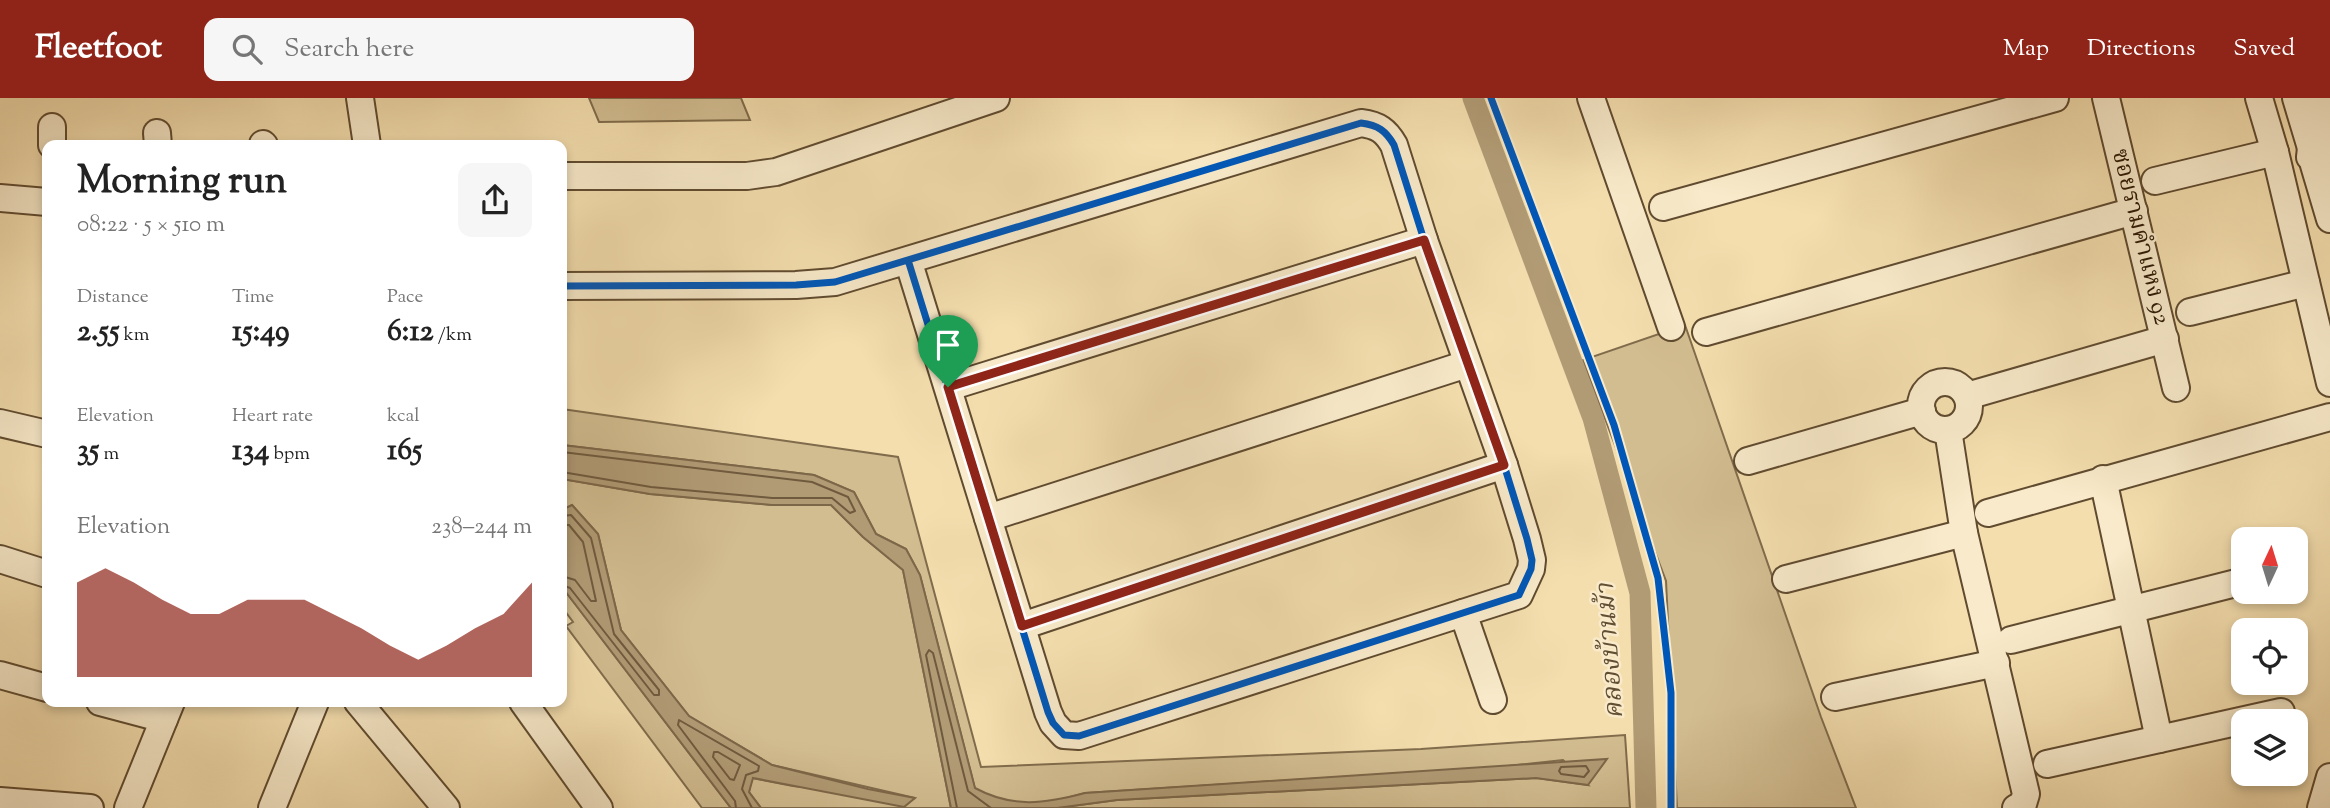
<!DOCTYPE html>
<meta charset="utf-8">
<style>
:root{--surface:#fff;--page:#f6f6f6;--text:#222;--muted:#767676;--accent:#8f2418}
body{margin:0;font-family:"Sorts Mill Goudy","Noto Serif Thai",serif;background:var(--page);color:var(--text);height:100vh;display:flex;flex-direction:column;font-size:26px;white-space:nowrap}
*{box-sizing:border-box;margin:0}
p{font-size:23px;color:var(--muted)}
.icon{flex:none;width:38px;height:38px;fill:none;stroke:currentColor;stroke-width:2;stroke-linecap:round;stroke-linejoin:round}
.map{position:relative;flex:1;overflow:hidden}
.panel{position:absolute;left:42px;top:42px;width:525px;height:567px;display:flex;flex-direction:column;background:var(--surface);border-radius:14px;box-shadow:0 4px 10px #0003}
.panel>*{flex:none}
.needle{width:46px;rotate:4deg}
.controls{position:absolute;left:2231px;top:429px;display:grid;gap:14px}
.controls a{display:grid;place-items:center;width:77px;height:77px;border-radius:14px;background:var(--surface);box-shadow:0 4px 10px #0003;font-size:35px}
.pin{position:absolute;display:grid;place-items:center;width:60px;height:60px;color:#fff;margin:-72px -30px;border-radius:50% 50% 50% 0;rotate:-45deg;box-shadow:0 0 7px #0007}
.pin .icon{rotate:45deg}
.round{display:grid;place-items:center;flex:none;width:74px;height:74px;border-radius:14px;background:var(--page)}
.overview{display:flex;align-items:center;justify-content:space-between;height:119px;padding:0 35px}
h1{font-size:38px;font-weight:800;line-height:52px}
.stats{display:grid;grid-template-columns:repeat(3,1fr);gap:10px;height:119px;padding:7px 35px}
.stats div{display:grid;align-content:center}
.stats b{font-size:30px;font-weight:800}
.stats small{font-size:19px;font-weight:400}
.stats p{font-size:19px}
.chart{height:196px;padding:14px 35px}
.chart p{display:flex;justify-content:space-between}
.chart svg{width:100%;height:126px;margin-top:7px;fill:var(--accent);opacity:.7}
header{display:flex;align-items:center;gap:42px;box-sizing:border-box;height:98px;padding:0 35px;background:var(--accent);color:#fff}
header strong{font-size:33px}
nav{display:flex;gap:38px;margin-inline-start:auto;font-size:24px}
.search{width:490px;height:63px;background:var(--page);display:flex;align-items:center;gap:18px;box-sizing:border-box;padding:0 24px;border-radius:14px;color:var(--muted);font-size:26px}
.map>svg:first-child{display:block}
.green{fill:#d2bd91;stroke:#806c4c;stroke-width:2}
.water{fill:#b19b75;stroke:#7d6749;stroke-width:2}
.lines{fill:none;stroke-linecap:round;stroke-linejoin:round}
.shore{stroke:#705a3e;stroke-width:2}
.canal{stroke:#b19b75;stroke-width:21}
.minor-casing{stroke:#604b30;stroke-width:30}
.minor{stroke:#f8eaca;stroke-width:26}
.cycleway-casing{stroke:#f8eaca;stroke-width:11}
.cycleway{stroke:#0057b8;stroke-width:7}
.route-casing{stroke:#fff;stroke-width:14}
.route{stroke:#8f2418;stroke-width:9}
.labels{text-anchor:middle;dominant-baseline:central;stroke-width:5;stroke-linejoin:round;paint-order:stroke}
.street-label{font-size:24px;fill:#2e1a06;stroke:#f8eaca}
.water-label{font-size:26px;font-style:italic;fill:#624e32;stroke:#f8eaca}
</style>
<header>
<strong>Fleetfoot</strong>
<div class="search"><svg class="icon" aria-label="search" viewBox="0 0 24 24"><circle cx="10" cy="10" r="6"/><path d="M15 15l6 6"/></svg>Search here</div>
<nav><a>Map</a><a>Directions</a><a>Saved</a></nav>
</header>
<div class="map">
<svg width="2330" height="710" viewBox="0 0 2330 710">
<rect width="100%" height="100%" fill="#f4deae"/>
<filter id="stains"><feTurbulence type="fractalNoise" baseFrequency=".00286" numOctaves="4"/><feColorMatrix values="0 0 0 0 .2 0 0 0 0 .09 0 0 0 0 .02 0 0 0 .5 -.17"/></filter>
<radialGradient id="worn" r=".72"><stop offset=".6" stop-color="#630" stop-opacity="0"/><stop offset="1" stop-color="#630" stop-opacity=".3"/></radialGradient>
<g class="green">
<path d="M 589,0 L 741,0 L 750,22 L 599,24 Z"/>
<path d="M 1685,227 L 1821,619 L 1856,710 L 1677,710 L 1666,483 L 1583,262 Z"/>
<path d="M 562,311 L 898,359 L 981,669 L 1421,651 L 1625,637 L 1630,710 L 1057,710 L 1117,702 L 1536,680 L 1588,687 L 1563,662 L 1500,669 L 1085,695 L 1040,707 L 995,705 L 975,691 L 920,477 L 906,451 L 876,436 L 854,394 L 814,377 L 562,347 Z"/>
<path d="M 562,381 L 650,396 L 772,407 L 831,407 L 863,439 L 903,472 L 951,710 L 761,710 L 749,694 L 752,680 L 793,688 L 915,700 L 772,667 L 689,618 L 621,532 L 598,436 L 572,407 L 562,412 Z"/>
<path d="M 562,489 L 731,710 L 702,710 L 566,528 L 573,524 L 562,509 Z"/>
</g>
<g class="water">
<path d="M 562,347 L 814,377 L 854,394 L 876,436 L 906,451 L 920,477 L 975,690 C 1012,710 1044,706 1085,695 L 1607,661 L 1588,687 L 1536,680 L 1117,702 L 1057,710 L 951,710 L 903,472 L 863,439 L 831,407 L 772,407 L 650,396 L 562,381 Z"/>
<path d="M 572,407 L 598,436 L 621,532 L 689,618 L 772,667 L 868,691 L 915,700 L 904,709 L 753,680 L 749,694 L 761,710 L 731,710 L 562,489 L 562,412 Z"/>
</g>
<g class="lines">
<g class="shore">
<path d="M 562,354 L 812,384 L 848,399 L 855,413 L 850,415 L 832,400 L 772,400 L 651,389 L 562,374"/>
<path d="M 562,418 L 571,417 L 591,440 L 614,536 L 659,592 L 659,597 L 654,597 L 570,490 L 562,487"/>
<path d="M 562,427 L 569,427 L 583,444 L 596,503 L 591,503 L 575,482 L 562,478"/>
<path d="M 718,654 L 740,667 L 734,682 L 730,681 L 713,659 L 714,654 Z"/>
<path d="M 1586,668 L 1589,673 L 1584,679 L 1561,676 L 1559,673 L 1561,669 Z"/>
<path d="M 736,710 L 735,703 L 678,627 L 679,622 L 759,668 L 758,673 L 746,677 L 742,691 L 752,710"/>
<path d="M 957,710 L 926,557 L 929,552 L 933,555 L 968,693 L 991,710"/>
</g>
<path class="canal" d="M 1473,0 L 1593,320 L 1640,495 L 1646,710"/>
<g class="minor-casing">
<g id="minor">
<path d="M 360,0 L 367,47"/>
<path d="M 1591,0 L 1671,229"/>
<path d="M 2106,0 L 2176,290"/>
<path d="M 2259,0 L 2275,54 L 2330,285"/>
<path d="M 2296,0 L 2311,50"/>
<path d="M 2320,0 L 2330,35"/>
<path d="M 157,35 L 158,47"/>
<path d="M 2330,44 L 2317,44 L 2311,50 L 2310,59 L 2319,69 L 2330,68"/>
<path d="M 263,46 L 264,47"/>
<path d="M 52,47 L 52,29"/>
<path d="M 2314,67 L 2330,121"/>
<path d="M 562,78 L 747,78 L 776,74 L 996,0"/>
<path d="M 2155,83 L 2275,54"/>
<path d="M 0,100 L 47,104"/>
<path d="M 1663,109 L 2055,0"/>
<path d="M 562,188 L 796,187 L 835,184 L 1361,25 C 1378,27 1386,33 1394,47 L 1424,142 L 1504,367 L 1527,441 L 1532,462 L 1531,471 L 1519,497 L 1079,638 L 1064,637 L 1053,625 L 1048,614 L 908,162"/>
<path d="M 2190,214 L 2306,185"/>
<path d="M 1706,234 L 2134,113"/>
<circle cx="1945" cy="308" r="24"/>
<path d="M 949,289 L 1424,142"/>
<path d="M 1967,298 L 2165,241"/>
<path d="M 0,325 L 47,336"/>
<path d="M 1948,332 L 1964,435 L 2026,696 L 2023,706 L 2016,710"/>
<path d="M 1748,363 L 1922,313"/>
<path d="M 2103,381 L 2159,641"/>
<path d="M 1988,415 L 2330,319"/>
<path d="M 988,420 L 1467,266"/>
<path d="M 0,461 L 47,476"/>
<path d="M 1786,481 L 1964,435"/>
<path d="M 1463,515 L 1493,602"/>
<path d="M 1022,528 L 1504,367"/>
<path d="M 2011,542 L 2244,483"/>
<path d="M 0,577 L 47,590"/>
<path d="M 1835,599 L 1996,565"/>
<path d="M 100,604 L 164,621"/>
<path d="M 358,604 L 446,710"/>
<path d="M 523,604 L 599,710"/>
<path d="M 2047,666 L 2281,614"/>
<path d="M 0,703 L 90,710"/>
<path d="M 128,710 L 171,604"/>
<path d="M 272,710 L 315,604"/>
<path d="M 2321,710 L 2330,679"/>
</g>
</g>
<use href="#minor" class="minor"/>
<g class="cycleway-casing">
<g id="cycleway">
<path d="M 1491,0 L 1614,327 L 1658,480 L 1671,595 L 1671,710"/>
<path d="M 562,188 L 796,187 L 835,184 L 1361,25 C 1378,27 1386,33 1394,47 L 1424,142 L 1504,367 L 1527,441 L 1532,462 L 1531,471 L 1519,497 L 1079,638 L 1064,637 L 1053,625 L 1048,614 L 908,162"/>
</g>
</g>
<use href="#cycleway" class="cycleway"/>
</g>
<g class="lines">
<g class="route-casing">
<path id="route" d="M 1424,142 L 1504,367 L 1022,528 L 948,289 Z"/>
</g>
<use href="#route" class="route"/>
</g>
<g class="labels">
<g class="street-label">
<text transform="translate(2140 139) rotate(76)">ซอยรามคําแหง 92</text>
</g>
<g class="water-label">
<text transform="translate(1611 553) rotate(-94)">คลองบ้านม้า</text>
</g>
</g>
<rect width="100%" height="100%" filter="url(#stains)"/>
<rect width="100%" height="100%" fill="url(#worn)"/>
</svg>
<div class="controls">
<a><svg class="needle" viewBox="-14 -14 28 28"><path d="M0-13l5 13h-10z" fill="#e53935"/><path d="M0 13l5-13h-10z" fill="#767676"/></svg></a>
<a><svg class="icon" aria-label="locate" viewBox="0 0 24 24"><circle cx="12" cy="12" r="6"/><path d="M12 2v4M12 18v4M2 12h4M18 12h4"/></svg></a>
<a><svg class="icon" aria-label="layers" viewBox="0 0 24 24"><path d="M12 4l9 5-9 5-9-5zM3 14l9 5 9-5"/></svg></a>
</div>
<div class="pin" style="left:948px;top:289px;background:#1e9e55"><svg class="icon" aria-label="arrive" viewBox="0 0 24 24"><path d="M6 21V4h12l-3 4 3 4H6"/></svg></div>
<section class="panel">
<div class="overview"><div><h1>Morning run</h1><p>08:22 · 5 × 510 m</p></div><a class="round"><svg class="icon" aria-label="share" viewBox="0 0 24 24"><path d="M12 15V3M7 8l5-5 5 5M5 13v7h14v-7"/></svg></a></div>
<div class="stats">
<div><p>Distance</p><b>2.55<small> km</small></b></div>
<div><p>Time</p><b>15:49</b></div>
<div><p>Pace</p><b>6:12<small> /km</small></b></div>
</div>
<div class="stats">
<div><p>Elevation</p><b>35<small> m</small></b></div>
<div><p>Heart rate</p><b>134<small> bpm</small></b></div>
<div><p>kcal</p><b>165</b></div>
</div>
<div class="chart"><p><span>Elevation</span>238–244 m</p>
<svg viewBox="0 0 160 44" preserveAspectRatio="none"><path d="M0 44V11L10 6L20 11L30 17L40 22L50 22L60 17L70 17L80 17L90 22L100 27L110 33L120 38L130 33L140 27L150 22L160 11V44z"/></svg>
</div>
</section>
</div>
